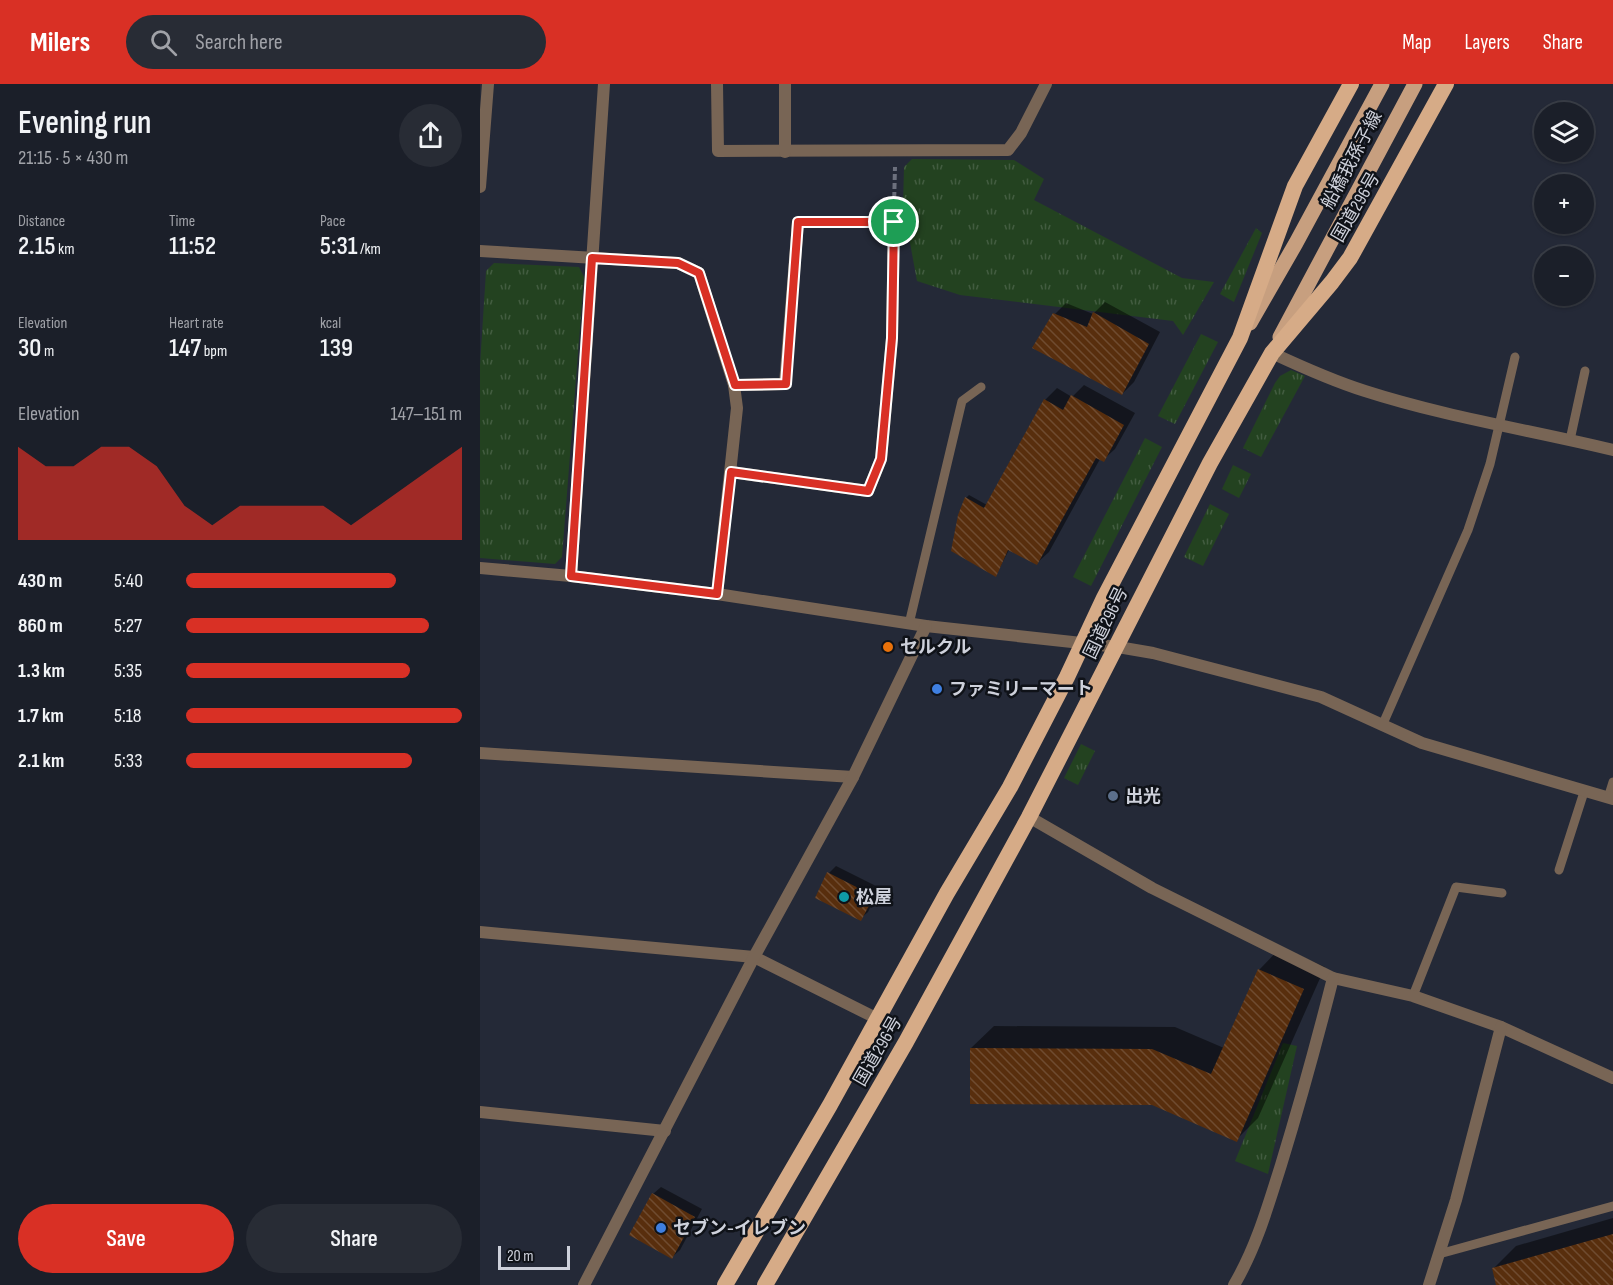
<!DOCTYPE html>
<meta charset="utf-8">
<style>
:root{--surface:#1b1f29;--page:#282c35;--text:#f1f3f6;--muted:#a0a2a8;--line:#393d46;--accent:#d93025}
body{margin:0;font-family:"Sofia Sans Condensed","Noto Sans JP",sans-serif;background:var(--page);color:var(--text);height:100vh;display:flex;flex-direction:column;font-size:22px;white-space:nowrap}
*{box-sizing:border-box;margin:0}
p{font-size:20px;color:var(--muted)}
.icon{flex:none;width:33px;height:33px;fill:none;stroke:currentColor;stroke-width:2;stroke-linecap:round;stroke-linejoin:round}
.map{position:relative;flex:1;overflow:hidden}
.drawer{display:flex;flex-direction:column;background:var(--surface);width:480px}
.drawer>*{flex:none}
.controls{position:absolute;left:1054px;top:18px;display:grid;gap:12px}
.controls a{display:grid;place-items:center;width:60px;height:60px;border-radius:50%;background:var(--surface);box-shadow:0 2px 4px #0004,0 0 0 2px var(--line);font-size:30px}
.scale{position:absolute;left:18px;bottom:15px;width:72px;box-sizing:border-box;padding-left:6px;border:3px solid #ced1db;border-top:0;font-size:16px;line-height:21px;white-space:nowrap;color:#ced1db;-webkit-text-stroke:4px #0f1218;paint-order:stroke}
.pin{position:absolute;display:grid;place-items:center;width:51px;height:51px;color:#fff;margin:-26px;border:3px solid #fff;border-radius:50%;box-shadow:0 2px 6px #0007}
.round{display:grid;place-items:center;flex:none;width:63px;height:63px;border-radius:32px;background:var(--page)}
.headline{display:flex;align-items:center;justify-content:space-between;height:102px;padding:0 18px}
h1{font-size:33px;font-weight:600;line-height:45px}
.stats{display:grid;grid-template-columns:repeat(3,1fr);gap:9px;height:102px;padding:6px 18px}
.stats div{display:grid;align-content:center}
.stats b{font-size:26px;font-weight:600}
.stats small{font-size:16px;font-weight:400}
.stats p{font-size:16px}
.chart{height:168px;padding:12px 18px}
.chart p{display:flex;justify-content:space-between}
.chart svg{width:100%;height:108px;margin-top:6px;fill:var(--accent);opacity:.7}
.primary-button{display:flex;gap:12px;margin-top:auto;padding:12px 18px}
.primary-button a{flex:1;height:69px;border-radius:36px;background:var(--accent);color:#fff;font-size:24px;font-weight:600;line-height:69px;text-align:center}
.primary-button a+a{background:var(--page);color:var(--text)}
ul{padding:0 18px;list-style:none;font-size:20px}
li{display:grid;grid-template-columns:96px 72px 1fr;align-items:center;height:45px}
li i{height:15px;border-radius:8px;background:var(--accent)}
header{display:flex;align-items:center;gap:36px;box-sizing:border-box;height:84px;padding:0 30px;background:var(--accent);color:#fff}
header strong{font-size:28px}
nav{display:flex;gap:33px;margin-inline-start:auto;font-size:21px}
.search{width:420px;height:54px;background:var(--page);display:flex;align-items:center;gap:15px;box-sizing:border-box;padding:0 21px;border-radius:33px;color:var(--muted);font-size:22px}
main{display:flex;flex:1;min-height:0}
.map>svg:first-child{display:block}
.grass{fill:url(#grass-tufts)}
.shadow{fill:#0007}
.building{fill:url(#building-back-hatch)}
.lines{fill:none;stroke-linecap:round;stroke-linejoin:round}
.path{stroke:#6c707d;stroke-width:4;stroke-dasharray:6 3;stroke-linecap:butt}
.service{stroke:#786555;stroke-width:9}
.minor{stroke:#786555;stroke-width:12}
.primary{stroke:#c79f7f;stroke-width:15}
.trunk{stroke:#d6ab87;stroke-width:16}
.route-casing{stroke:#fff;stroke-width:12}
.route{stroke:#d93025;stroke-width:8}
.food-dot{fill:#e8710a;stroke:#0f1218;stroke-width:2}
.shop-dot{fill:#3f7fe0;stroke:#0f1218;stroke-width:2}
.service-dot{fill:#5c6f8a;stroke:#0f1218;stroke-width:2}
.culture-dot{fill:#0f9aa8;stroke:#0f1218;stroke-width:2}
.labels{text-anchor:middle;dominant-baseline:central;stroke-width:5;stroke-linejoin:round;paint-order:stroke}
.street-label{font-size:18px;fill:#ced1db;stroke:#0f1218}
.poi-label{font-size:18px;font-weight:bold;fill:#ced1db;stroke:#0f1218;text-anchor:start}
</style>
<header>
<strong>Milers</strong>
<div class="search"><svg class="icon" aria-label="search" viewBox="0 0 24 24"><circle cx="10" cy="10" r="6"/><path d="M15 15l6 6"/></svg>Search here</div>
<nav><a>Map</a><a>Layers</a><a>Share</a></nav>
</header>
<main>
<section class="drawer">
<div class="headline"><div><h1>Evening run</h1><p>21:15 · 5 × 430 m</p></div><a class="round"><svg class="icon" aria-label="share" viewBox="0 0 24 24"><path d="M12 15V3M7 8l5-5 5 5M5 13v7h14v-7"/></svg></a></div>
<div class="stats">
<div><p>Distance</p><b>2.15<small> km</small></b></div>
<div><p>Time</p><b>11:52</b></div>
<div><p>Pace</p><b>5:31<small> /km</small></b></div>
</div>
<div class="stats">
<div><p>Elevation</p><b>30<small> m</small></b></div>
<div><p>Heart rate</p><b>147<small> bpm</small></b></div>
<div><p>kcal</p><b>139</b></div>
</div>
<div class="chart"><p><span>Elevation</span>147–151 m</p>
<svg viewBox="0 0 160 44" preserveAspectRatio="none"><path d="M0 44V6L10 14L20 14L30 6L40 6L50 14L60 30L70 38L80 30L90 30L100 30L110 30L120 38L130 30L140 22L150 14L160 6V44z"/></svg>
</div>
<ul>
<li><b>430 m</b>5:40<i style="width:76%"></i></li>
<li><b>860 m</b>5:27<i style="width:88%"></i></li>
<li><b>1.3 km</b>5:35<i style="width:81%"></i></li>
<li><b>1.7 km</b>5:18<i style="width:100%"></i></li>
<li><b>2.1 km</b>5:33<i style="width:82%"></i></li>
</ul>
<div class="primary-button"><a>Save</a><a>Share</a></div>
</section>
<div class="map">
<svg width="1133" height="1201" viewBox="0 0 1133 1201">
<defs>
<pattern id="grass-tufts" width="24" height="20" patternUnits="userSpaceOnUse" patternTransform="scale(1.5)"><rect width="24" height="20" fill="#234220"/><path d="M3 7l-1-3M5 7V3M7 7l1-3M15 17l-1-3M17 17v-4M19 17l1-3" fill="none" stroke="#425c40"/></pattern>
<pattern id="building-back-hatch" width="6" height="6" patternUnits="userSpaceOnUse" patternTransform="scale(1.5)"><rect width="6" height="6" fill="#582e0d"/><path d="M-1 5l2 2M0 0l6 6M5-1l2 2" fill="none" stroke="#6f4b30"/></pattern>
</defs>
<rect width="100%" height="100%" fill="#242937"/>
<g class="grass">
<path d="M 432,75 L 534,76 L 564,95 L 554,116 L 702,194 L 734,198 L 703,251 L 693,237 L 480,211 L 437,197 L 423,121 L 424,83 Z"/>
<path d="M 776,144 L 782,149 L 754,218 L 740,210 Z"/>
<path d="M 14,179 L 99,183 L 104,193 L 82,473 L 75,480 L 0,474 L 0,281 L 6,187 Z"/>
<path d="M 721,250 L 738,258 L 695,340 L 678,332 Z"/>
<path d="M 811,286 L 825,292 L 781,373 L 763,364 L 795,299 L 800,292 Z"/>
<path d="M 665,354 L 682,363 L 611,502 L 593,493 Z"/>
<path d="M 753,381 L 771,390 L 759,414 L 742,405 Z"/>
<path d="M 730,420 L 749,430 L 723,482 L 704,473 Z"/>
<path d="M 601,660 L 615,667 L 598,701 L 584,694 Z"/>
<path d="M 803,959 L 817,962 L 788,1090 L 755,1077 Z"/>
</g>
<g class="shadow">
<path d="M 625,218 L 680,248 L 654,298 L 642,310 L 575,230 L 586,219 L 613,230 Z"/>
<path d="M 604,301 L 655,329 L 635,365 L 623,376 L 620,375 L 569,468 L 557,479 L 530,464 L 516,491 L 486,414 L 489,411 L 507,421 L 565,316 L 577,304 L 592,313 Z"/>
<path d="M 356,782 L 400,804 L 388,828 L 380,835 L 349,789 Z"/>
<path d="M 801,863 L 845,883 L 778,1034 L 756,1056 L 672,1020 L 491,964 L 514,942 L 695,943 L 744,964 L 779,886 Z"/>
<path d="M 181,1103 L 222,1125 L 200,1166 L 192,1173 L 173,1110 Z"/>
<path d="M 1133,1134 L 1133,1200 L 1018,1201 L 1013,1185 L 1036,1162 Z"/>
</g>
<g class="building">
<path d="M 613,228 L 669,260 L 642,311 L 552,264 L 573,229 L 607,243 Z"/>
<path d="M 591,311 L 644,341 L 624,378 L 616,374 L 557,481 L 528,466 L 516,493 L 471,467 L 478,431 L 485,413 L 504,424 L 564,315 L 583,326 Z"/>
<path d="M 347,788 L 394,812 L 381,837 L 335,814 Z"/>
<path d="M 778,885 L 824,905 L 757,1058 L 672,1021 L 490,1020 L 490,964 L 672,965 L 731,990 Z"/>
<path d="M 172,1109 L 215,1133 L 192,1175 L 149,1151 Z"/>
<path d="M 1133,1150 L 1133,1201 L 1016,1201 L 1012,1184 Z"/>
</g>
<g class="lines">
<path class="path" d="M 414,123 L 415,83"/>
<g class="service">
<path d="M 1090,356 L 1105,287"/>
<path d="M 429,540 L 482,317 L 501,303"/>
<path d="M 902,642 L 988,446 L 1010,380 L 1035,273"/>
<path d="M 1128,714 L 1133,698"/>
<path d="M 1079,786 L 1104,708"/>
<path d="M 933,912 L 976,803 L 1022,809"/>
<path d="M 959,1170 L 1133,1122"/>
</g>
<g class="minor">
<path d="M 237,0 L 238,67 L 528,66 L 541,49 L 566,0"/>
<path d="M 305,0 L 305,68"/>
<path d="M 0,103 L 8,0"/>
<path d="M 0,167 L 198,179 L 219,189 L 254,301 L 257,324 L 237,510"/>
<path d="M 792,269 C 822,283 853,297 885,307 C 966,333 1050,346 1133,366"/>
<path d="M 251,388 L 388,407 L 401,375 L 412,254 L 414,138 L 318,138 L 305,300 L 254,301"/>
<path d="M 0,484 L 91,492 L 237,510 L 446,542 L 638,563 L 673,569 L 841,613 L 942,659 L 1133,715"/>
<path d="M 91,492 L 124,0"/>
<path d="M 0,669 L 373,693"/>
<path d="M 549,733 L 672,804 L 853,894 L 933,912 L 1021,943 L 1133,994"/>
<path d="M 0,848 L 274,873 L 398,935"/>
<path d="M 0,1028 L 185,1047"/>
<path d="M 104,1201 L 274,873 L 373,693 L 446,542"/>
<path d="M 754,1201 C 776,1164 788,1122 801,1081 C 820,1019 837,957 853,894"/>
<path d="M 949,1201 L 976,1116 L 1021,943"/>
</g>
<g class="primary">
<path d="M 770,239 L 816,159 L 902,0"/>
<path d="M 800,253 L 935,0"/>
</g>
<g class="trunk">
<path d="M 245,1201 L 350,1021 L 467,809 L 530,703 L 587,593 L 624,514 L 760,254 L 815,102 L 871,0"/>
<path d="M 285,1201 L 426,958 L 549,733 L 730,379 L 792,269 L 852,198 L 870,174 L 966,0"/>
</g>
</g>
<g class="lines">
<g class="route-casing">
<path id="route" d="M 318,138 L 414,138 L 412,254 L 401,375 L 388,407 L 251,388 L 237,510 L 91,492 L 112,174 L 198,179 L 219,189 L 255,301 L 306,300 Z"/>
</g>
<use href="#route" class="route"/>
</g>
<circle class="food-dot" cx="408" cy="563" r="6"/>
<g class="shop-dot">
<circle cx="457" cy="605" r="6"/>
<circle cx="181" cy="1144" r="6"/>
</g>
<circle class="service-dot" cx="633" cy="712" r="6"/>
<circle class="culture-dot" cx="364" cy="813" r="6"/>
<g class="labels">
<g class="street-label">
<text transform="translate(872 76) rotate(-62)">船橋我孫子線</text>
<text transform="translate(876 123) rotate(-60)">国道296号</text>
<text transform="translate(626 539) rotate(-64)">国道296号</text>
<text transform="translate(398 967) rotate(-60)">国道296号</text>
</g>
<g class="poi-label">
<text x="420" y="563">セルクル</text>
<text x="469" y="605">ファミリーマート</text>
<text x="645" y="712">出光</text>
<text x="376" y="813">松屋</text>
<text x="193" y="1144">セブン-イレブン</text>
</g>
</g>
</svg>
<div class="controls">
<a><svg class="icon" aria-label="layers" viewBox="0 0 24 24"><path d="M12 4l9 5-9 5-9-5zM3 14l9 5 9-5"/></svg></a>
<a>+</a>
<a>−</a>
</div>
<div class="scale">20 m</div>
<div class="pin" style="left:414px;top:138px;background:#1e9e55"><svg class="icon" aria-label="arrive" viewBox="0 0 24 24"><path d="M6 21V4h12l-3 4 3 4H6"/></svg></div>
</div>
</main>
